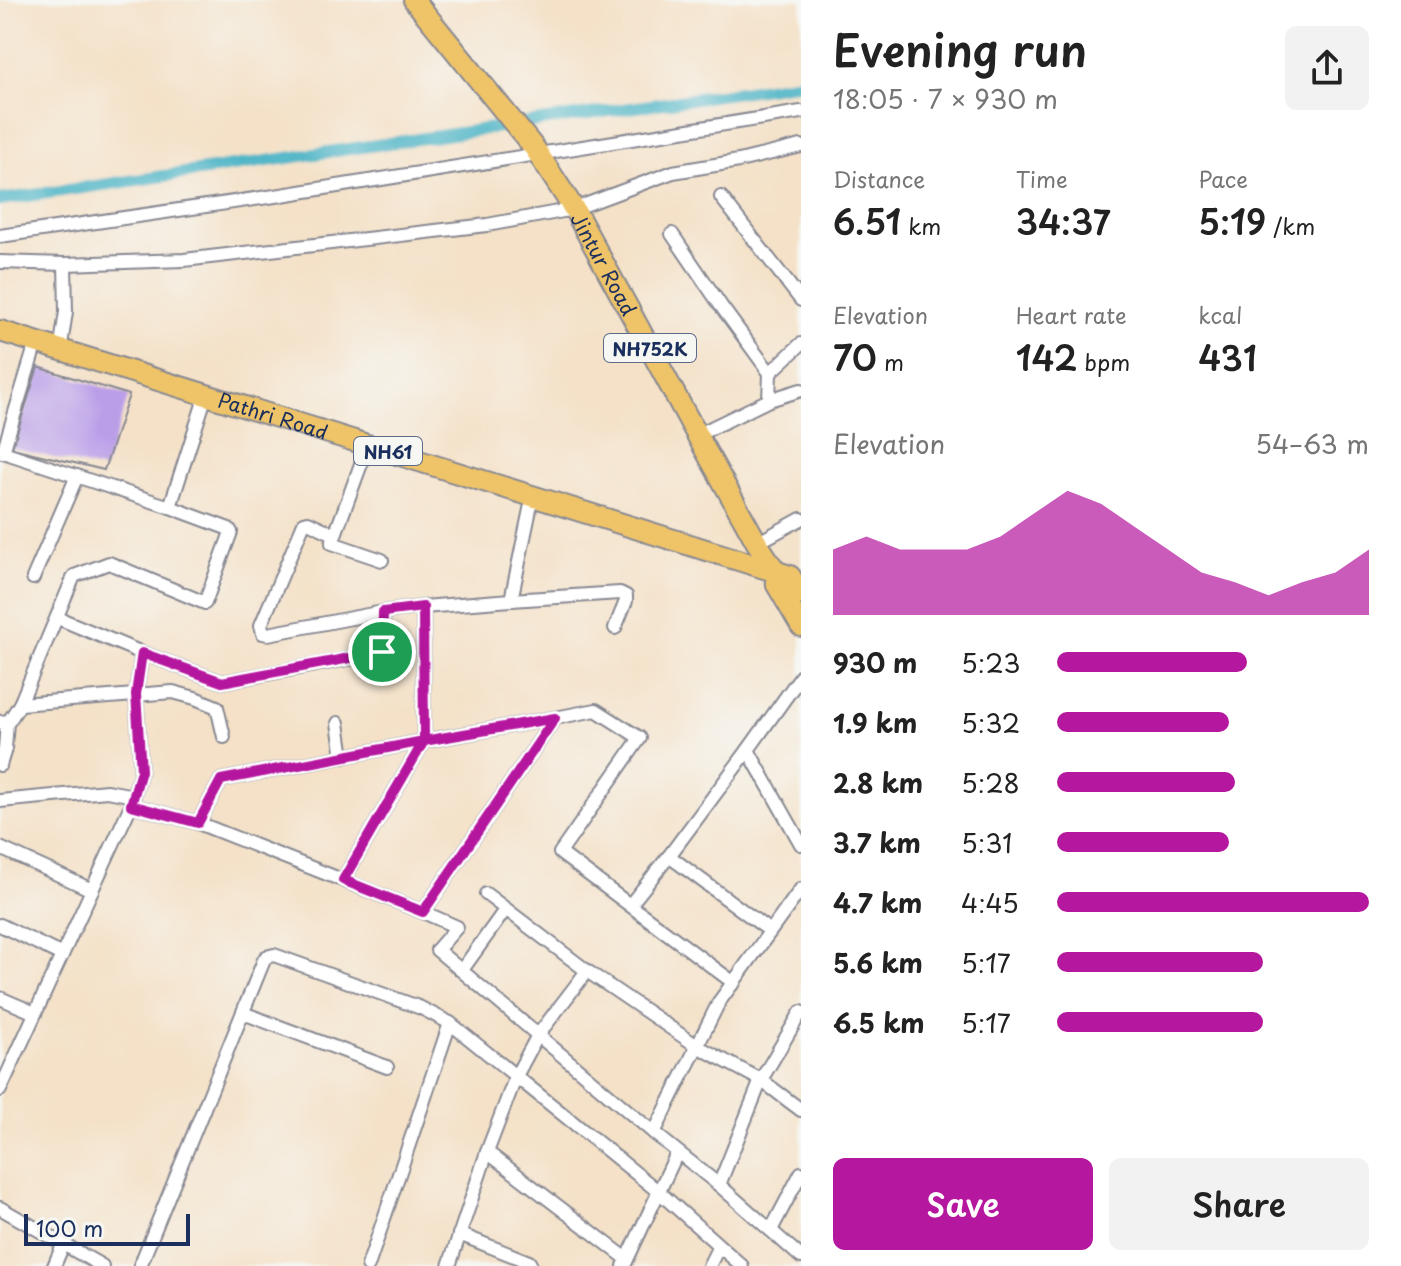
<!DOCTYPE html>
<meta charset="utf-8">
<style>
:root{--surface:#fff;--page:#f2f2f2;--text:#222;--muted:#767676;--accent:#b5179e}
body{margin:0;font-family:"Playpen Sans",sans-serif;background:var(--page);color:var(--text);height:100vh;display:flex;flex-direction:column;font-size:30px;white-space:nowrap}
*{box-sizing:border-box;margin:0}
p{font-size:26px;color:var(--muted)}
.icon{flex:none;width:44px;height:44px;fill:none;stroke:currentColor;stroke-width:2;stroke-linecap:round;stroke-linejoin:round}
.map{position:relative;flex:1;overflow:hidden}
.panel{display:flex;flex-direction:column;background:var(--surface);width:600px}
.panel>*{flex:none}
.scale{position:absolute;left:24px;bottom:20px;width:166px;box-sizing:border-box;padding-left:8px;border:4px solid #1b2f5e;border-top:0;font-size:22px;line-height:28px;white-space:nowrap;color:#1b2f5e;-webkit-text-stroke:6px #f6f6f2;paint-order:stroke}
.pin{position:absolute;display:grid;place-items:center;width:68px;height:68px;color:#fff;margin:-34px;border:4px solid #fff;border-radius:50%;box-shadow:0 2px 8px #0007}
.round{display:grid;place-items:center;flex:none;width:84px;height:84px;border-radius:12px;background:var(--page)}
.headline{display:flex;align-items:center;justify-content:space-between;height:136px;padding:0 32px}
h1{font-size:44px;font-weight:600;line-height:60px}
.figures{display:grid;grid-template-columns:repeat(3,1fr);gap:12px;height:136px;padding:8px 32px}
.figures div{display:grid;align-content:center}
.figures b{font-size:34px;font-weight:600}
.figures small{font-size:22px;font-weight:400}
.figures p{font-size:22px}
.chart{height:224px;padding:16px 32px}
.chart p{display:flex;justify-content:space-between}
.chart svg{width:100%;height:144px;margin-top:8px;fill:var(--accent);opacity:.7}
.action{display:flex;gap:16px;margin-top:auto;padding:16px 32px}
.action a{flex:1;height:92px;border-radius:12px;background:var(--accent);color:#fff;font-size:32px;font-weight:600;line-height:92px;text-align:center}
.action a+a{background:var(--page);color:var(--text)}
ul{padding:0 32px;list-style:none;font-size:26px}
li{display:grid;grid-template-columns:128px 96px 1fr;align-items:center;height:60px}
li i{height:20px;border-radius:10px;background:var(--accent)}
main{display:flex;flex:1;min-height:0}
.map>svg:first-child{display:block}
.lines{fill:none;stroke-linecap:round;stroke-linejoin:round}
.canal{stroke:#47b2c5;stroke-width:12}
.building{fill:#ba9ee8}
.minor-casing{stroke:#888892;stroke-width:16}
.trunk-casing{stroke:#888892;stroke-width:24}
.minor{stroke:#fff;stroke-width:12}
.trunk{stroke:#efc469;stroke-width:20}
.route-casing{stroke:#fff;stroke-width:16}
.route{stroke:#b5179e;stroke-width:10}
.labels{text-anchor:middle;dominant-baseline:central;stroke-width:6;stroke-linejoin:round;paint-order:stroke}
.shield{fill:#f6f6f2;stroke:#5d6b8a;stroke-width:2}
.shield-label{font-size:18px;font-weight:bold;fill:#1b2f5e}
.street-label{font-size:20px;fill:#1b2f5e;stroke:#f6f6f2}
</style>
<main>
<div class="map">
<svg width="801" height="1266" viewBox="0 0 801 1266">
<rect width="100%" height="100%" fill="#f6f6f2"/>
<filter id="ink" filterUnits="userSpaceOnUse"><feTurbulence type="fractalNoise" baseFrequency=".0125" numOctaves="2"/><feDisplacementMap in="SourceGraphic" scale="16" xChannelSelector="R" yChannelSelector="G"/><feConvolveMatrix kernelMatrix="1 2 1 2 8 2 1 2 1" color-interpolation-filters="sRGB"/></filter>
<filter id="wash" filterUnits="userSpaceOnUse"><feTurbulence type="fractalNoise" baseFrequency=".006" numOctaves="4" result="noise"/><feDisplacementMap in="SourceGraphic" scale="32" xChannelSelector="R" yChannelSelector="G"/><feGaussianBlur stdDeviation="1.8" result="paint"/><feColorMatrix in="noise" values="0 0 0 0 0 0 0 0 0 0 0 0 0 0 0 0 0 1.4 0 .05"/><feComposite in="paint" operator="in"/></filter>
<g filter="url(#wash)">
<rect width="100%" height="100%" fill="#f4e1c7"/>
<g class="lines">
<path class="canal" d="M 0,200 L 801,83"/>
</g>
<g id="blocks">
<path class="building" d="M 38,367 L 129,395 L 104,470 L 12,448 Z"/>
</g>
</g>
<g filter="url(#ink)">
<use href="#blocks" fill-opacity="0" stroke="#888892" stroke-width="2"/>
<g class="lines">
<g class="minor-casing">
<g id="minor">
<path d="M 721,197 L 801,300"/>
<path d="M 672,234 L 721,306 L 770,373"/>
<path d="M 0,236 L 275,196 L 801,112"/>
<path d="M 0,262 L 65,264 L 184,260 L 487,225 L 574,209 L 673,172 L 739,161 L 801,146"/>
<path d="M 60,351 L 66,312 L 65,264"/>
<path d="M 769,400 L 770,373 L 801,344"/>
<path d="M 697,435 L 769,400 L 801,390"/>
<path d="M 368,445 L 332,543 L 382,560"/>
<path d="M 0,451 L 170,507 L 229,529 L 231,532 L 205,603 L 109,563 L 74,576 L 20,704 L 9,721 L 0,722"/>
<path d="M 3,452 L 36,343"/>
<path d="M 533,495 L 511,600 L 423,607 L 424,741 L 555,718"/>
<path d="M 170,507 L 206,395"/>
<path d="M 334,534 L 308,522 L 304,523 L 261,625 L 263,633 L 268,634 L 383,612 L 423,607"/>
<path d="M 757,543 L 801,519"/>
<path d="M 33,578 L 77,476"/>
<path d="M 511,600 L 620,593 L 626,596 L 626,601 L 615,628"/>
<path d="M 58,618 L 142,653 L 222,682 L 381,653 L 383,650 L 383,612"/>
<path d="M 801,676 L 748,750 L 801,844"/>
<path d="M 20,704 L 173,692 L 195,698 L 217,707 L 224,737"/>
<path d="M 338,723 L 343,757"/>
<path d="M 0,765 L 5,749 L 7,722"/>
<path d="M 0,801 L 107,791 L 134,796"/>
<path d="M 131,805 L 141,771 L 136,694 L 142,653"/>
<path d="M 198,823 L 423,912"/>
<path d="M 0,848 L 92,890"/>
<path d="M 669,856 L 770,931"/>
<path d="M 343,880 L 424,741"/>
<path d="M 801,889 L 719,1002 L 654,1133 L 719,1185 L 801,1257"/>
<path d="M 486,894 L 587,971 L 634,1003 L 697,1046 L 761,1080 L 801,1110"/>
<path d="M 630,905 L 669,856 L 748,750"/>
<path d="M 0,925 L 62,955"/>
<path d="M 462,970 L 505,910"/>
<path d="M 0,998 L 35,1013"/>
<path d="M 243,1013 L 387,1067"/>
<path d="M 0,1090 L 131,805 L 198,823 L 221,780 L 424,741"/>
<path d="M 654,1133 L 437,950 L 457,927 L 423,912 L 555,718 L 596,710 L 640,738 L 560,853 L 734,983"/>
<path d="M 487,1152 L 627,1259"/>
<path d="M 719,1185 L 761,1080 L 801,1012"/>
<path d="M 0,1208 L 102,1266"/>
<path d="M 771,1230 L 801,1173"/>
<path d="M 459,1234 L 529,1262 L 531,1266"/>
<path d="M 54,1266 L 63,1245"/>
<path d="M 140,1266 L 264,960 L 266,957 L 274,955 L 421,1008 L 450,1023 L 659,1192 L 742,1266"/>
<path d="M 368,1266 L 450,1023"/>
<path d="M 449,1266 L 487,1152 L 516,1076 L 538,1035 L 587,971"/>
<path d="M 624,1266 L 677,1153"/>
<path d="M 709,1266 L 719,1246"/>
</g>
</g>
<g class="trunk-casing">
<g id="trunk">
<path id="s1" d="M 414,0 L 535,149 L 574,209 L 697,435 L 757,543 L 776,572 L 777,585 L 801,626"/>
<path id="s2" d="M 0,331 L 790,576 L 801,594"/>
</g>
</g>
<use href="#minor" class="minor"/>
<use href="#trunk" class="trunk"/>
</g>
</g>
<g class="lines" filter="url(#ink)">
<g class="route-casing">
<path id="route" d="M 382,652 L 222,682 L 142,653 L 136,694 L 141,771 L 131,805 L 198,823 L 221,780 L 424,741 L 555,718 L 423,912 L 343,880 L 424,741 L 423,607 L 383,612 L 382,652"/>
</g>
<use href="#route" class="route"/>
</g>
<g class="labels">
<g class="shield">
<rect x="604" y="334" width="92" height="28" rx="6"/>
<rect x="354" y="437" width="68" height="28" rx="6"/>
</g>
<g class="shield-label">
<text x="650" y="348">NH752K</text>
<text x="388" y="451">NH61</text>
</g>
<g class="street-label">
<text stroke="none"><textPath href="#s1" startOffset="326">Jintur Road</textPath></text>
<text stroke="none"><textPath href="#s2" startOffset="286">Pathri Road</textPath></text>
</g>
</g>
</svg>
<div class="scale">100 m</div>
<div class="pin" style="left:382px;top:652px;background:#1e9e55"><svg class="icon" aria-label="arrive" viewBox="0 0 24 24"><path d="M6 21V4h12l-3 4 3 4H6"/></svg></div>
</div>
<section class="panel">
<div class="headline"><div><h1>Evening run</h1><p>18:05 · 7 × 930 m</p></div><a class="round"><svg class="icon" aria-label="share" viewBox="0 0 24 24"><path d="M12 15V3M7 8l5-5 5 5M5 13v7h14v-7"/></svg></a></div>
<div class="figures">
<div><p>Distance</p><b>6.51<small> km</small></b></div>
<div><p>Time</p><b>34:37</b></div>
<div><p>Pace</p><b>5:19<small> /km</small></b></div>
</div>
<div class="figures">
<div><p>Elevation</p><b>70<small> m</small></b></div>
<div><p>Heart rate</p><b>142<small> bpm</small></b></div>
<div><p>kcal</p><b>431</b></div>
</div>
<div class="chart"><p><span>Elevation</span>54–63 m</p>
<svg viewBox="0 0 160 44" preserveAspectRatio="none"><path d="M0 44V24L10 20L20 24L30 24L40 24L50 20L60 13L70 6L80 10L90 17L100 24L110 31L120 34L130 38L140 34L150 31L160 24V44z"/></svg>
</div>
<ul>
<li><b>930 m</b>5:23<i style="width:61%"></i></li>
<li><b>1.9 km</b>5:32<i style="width:55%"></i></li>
<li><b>2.8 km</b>5:28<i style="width:57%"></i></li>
<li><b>3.7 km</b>5:31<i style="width:55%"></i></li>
<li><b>4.7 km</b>4:45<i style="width:100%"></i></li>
<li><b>5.6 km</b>5:17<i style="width:66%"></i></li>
<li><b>6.5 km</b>5:17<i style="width:66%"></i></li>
</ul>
<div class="action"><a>Save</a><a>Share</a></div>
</section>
</main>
